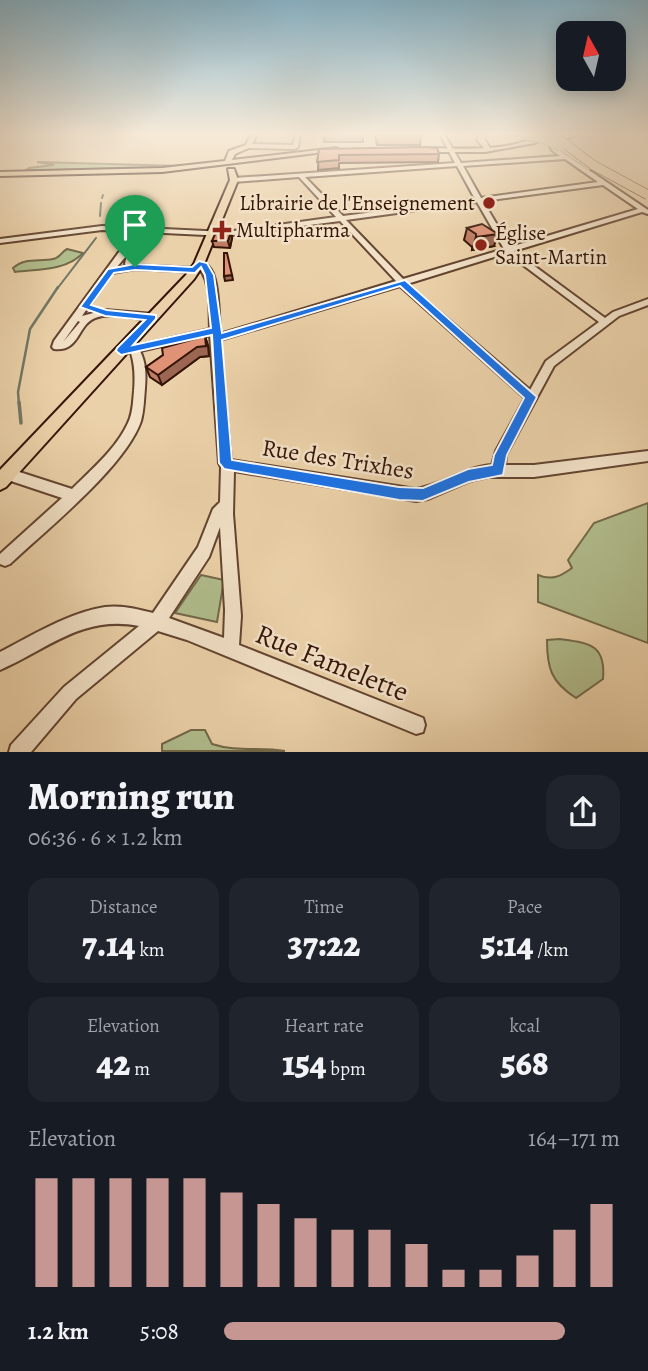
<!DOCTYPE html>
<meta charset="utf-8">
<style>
:root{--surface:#171b24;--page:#20242c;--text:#f1f3f6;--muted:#9ea1a6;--accent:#c59692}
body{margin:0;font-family:Alegreya,serif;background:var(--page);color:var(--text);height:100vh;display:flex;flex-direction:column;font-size:26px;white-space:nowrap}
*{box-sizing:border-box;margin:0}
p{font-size:23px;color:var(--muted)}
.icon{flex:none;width:38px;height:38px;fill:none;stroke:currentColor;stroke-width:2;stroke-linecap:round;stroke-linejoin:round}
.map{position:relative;height:752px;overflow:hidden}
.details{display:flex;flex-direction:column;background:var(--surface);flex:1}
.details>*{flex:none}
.needle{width:46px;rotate:352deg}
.fabs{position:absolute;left:556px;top:21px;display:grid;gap:14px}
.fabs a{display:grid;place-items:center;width:70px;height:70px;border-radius:14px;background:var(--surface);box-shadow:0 4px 18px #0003;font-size:35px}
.pin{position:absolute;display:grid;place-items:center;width:60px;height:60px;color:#fff;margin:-72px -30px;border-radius:50% 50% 50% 0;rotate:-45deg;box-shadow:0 0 7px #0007}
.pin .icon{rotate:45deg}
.round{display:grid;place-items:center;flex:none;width:74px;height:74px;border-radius:21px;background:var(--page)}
.headline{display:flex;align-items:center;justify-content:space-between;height:119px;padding:0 28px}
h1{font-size:38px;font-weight:800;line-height:52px}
.metrics{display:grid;grid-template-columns:repeat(3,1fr);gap:10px;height:119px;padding:7px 28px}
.metrics div{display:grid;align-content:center;border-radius:18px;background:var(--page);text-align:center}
.metrics b{font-size:35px;font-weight:800}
.metrics small{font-size:19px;font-weight:400}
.metrics p{font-size:19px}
.chart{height:196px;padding:14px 28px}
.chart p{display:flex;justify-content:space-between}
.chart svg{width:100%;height:126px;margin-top:7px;stroke:var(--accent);stroke-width:6}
ul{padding:0 28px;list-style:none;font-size:23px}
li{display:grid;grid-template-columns:112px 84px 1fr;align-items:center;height:52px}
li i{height:18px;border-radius:9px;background:var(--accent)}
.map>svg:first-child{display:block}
.green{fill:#b1bd8d;stroke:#73694a;stroke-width:2}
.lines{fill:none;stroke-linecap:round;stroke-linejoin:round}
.stream-far2{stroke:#717765;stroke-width:2}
.stream-far1{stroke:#717765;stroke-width:2.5}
.stream{stroke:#717765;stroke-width:3.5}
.minor-casing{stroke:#624430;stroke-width:4}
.major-casing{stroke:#351508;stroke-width:4}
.highway-casing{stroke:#351508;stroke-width:3}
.minor{fill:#f2e1c7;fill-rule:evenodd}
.major{fill:#ebd1a9;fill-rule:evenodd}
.highway{fill:#ebd1a9;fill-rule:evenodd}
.highway-bridge-casing{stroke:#351508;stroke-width:10;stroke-linecap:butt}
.highway-bridge{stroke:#ebd1a9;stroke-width:9}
.wall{fill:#c07e65;stroke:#351508;stroke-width:2}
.shaded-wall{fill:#9c6653;stroke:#351508;stroke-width:2}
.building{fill:#df9276;stroke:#351508;stroke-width:2}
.route{fill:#1a73e8;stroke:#fff;stroke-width:2;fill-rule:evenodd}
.poi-dot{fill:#8f2418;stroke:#f2e1c7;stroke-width:2.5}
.labels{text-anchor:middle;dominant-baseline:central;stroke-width:5;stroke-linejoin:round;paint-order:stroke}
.far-poi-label{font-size:21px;fill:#351508;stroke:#f2e1c7;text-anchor:start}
.street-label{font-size:24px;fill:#351508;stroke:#f2e1c7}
.near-street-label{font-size:28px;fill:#351508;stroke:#f2e1c7}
</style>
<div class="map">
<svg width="648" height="752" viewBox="0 0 648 752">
<rect width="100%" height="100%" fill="#ebd1a9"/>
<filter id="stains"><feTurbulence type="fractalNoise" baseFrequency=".00286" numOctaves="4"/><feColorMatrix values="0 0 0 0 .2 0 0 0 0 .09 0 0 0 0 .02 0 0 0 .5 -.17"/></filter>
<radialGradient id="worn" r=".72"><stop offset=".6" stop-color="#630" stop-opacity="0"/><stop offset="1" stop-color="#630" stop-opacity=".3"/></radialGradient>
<g class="green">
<path d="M 37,162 L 181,166 L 25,171 L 29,168 L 54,165 Z"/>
<path d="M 67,249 L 83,253 C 66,271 38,269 15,272 L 13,268 C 25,257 39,262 53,259 C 60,258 61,252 67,249 Z"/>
<path d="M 648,503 L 648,643 L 538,602 L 538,575 C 552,581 561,576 572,568 L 568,560 L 594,523 Z"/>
<path d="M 201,575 L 224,580 L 217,622 L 175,613 Z"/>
<path d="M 560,639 C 589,643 606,644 603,679 L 576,698 C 551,682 547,668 547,640 Z"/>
<path d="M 191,730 L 205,730 L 212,744 C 236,752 260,747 285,751 L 162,751 L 162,744 Z"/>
</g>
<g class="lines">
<g class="stream-far2">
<path d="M 102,198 L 103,195"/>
<path d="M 100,216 L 101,203"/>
<path d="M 57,289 L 96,238"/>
</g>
<path class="stream-far1" d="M 19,404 L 18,392 L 30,329 L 58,287"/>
<path class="stream" d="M 19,402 L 21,423"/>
<g class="minor-casing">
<g id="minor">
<path d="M 296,134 L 300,134 L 298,147 L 295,149 L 249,148 L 246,146 L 249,144 L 293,145 Z"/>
<path d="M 440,134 L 444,134 L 461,163 L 560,156 L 552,150 L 550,146 L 554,143 L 558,143 L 556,148 L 648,210 L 648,214 L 642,212 L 514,251 L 605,318 L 613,312 L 648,299 L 648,305 L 619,316 L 554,366 L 506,455 L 505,465 L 534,465 L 648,451 L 648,461 L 534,477 L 488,477 L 470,481 L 428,499 L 416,501 L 234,471 L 233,514 L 241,616 L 239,645 L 423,718 L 425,725 L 423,732 L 416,734 L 187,640 L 158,631 L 76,699 L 31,752 L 9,752 L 11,745 L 64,687 L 139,626 C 82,615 48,649 0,670 L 0,652 C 31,636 70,612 105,607 C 121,605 137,609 153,613 L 198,547 L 213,509 L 220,502 L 221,467 L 219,463 L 210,335 L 140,351 C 146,363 146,375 145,388 C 144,399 144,410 141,421 C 125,467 47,529 10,564 L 5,566 L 0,564 L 0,554 L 62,498 L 2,478 L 1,474 L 2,470 L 7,468 L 72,489 C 92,469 116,449 128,423 C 133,413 133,401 134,391 C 135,378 135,366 131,353 L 126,352 L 125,350 L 126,348 L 210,329 C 209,311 212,276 196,266 L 196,262 C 202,262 208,264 211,270 C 219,281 219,320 220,334 L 396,281 L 340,221 L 226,236 L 102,230 L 0,243 L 0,239 L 102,226 L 226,232 L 336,217 L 299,177 L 234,182 L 231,180 L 234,178 L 455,163 ZM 565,159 L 598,182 L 481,198 L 463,166 ZM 457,166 L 475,199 L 343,216 L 305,177 ZM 603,185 L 638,209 L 510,247 L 483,201 ZM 477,202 L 504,249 L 403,279 L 346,220 ZM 507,253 L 599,322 L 546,361 L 530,390 L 407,284 ZM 400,286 L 525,398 L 496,451 L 492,465 C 465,467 442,485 416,489 L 231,460 L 220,340 ZM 220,527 L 225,610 L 224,638 L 169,618 L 209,557 Z"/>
<path d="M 131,250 L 135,252 L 132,265 L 195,268 L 199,270 L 195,272 L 135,269 L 112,273 L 82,316 L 105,310 L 153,314 L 158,317 L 156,319 C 137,321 114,311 95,318 C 77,325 80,352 54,349 L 52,347 L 54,341 L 119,252 ZM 127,255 L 125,264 L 127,266 L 116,268 ZM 78,321 L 80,322 L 63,342 Z"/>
</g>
</g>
<g class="major-casing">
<g id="major">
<path d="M 251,134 L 257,134 L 251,147 L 235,154 L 232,160 L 336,148 L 340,150 L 162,172 L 0,176 L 0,172 L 162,168 L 225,161 L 229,151 L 246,145 Z"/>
<path d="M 569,134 L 578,134 L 564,140 L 561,138 Z"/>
<path d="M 538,136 L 541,138 L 535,143 L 485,152 L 420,152 L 416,150 L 420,148 C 456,148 506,153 538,136 Z"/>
<path d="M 228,169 L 234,169 L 238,180 L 204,264 L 194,279 L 6,487 L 0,490 L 0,470 L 186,275 L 194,264 L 230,180 Z"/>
</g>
</g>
<g class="highway-casing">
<g id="highway">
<path d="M 479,134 L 487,134 L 484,138 L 492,151 L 486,151 L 477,140 Z"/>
<path d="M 501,134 L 537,134 L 533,136 Z"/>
<path d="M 557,144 L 563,144 L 596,168 L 589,170 L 557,148 Z"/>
</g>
</g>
<use href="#minor" class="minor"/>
<use href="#major" class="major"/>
<use href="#highway" class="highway"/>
<g class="highway-bridge-casing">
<g id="highway-bridge">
<path d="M 552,134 L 593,165 L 648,195"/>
<path d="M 523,135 L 541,138 L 560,146"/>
</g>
</g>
<use href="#highway-bridge" class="highway-bridge"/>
</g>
<g class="wall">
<rect x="324" y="134" width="39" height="8"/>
<path d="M 375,134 L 421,134 L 421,135 L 420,145 L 377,145 Z"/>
<path d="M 319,149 L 439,154 L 438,162 L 339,163 L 339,168 L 318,170 Z"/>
<path d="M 467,228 L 494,246 L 472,250 L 472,247 L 464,240 Z"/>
<path d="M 231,232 L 232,238 L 230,248 L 214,247 L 212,241 Z"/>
<path d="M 205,336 L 208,346 L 209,356 L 200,357 L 162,385 L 150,377 L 146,367 L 163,355 Z"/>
</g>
<g class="shaded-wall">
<path d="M 231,232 L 232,238 L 230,248 L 228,241 Z"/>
<path d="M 498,234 L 494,246 L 472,250 L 476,237 Z"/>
<path d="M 232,275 L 233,280 L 225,281 L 224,276 Z"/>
<path d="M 205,336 L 208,346 L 209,356 L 200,357 L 162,385 L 158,375 Z"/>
</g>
<g class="building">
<rect x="378" y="134" width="43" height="1"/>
<path d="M 424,147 L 437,148 L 439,154 L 339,155 L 339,160 L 317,162 L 319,149 Z"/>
<path d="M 482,224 L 498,234 L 476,237 L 476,234 L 467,228 Z"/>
<path d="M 216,232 L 231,232 L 228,241 L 212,241 Z"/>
<path d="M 224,253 L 227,253 L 232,275 L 224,276 Z"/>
<path d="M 205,336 L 206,346 L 197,347 L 158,375 L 146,367 L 163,355 L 162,348 Z"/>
</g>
<linearGradient id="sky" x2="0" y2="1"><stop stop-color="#88b6cc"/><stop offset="0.56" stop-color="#f6ead8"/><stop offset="1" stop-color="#f6ead8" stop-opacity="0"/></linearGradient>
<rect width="648" height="239" fill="url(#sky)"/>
<path class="route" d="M 199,261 L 207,263 L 214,275 L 222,333 L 405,280 L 537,397 L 507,455 L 503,475 L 469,482 L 423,501 L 399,500 L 224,469 L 219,463 L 212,335 L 121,355 L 116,351 L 117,348 L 145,320 L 105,316 L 80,307 L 108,269 L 135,264 L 192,267 ZM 201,267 L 205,275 L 211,328 L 133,345 L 156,319 L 156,315 L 107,310 L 91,305 L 114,273 L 135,270 L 195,273 ZM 400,286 L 524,398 L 494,455 L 492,465 L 468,469 L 423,488 L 399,487 L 232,460 L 222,340 Z"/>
<g class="poi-dot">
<circle cx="489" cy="203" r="7"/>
<path d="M218.5 219.5h7v7h7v7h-7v7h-7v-7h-7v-7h7z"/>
<circle cx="481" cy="245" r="7"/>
</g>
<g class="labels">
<g class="far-poi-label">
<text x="475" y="203" text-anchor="end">Librairie de l'Enseignement</text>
<text x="236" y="230">Multipharma</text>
<text x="495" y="233">Église<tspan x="495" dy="24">Saint-Martin</tspan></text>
</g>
<g class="street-label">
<text transform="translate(338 459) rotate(9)">Rue des Trixhes</text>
</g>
<g class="near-street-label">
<text transform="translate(332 663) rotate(22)">Rue Famelette</text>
</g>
</g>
<rect width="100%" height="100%" filter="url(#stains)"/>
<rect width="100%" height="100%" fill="url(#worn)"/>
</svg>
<div class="fabs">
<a><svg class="needle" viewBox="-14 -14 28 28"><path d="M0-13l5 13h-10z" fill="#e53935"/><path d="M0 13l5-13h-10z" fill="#9ea1a6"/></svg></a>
</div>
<div class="pin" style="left:135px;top:267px;background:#1e9e55"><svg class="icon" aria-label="arrive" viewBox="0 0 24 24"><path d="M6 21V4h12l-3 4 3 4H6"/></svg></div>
</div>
<section class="details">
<div class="headline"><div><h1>Morning run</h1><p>06:36 · 6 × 1.2 km</p></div><a class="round"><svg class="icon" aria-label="share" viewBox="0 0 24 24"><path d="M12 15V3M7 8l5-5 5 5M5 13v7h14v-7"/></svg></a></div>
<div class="metrics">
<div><p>Distance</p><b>7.14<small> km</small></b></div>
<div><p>Time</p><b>37:22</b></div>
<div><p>Pace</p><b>5:14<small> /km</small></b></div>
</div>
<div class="metrics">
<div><p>Elevation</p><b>42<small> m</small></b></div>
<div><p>Heart rate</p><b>154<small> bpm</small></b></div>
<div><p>kcal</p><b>568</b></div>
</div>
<div class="chart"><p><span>Elevation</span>164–171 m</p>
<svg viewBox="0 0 160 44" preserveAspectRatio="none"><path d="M5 44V6M15 44V6M25 44V6M35 44V6M45 44V6M55 44V11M65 44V15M75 44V20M85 44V24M95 44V24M105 44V29M115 44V38M125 44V38M135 44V33M145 44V24M155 44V15"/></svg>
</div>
<ul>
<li><b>1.2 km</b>5:08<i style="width:86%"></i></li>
</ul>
</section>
